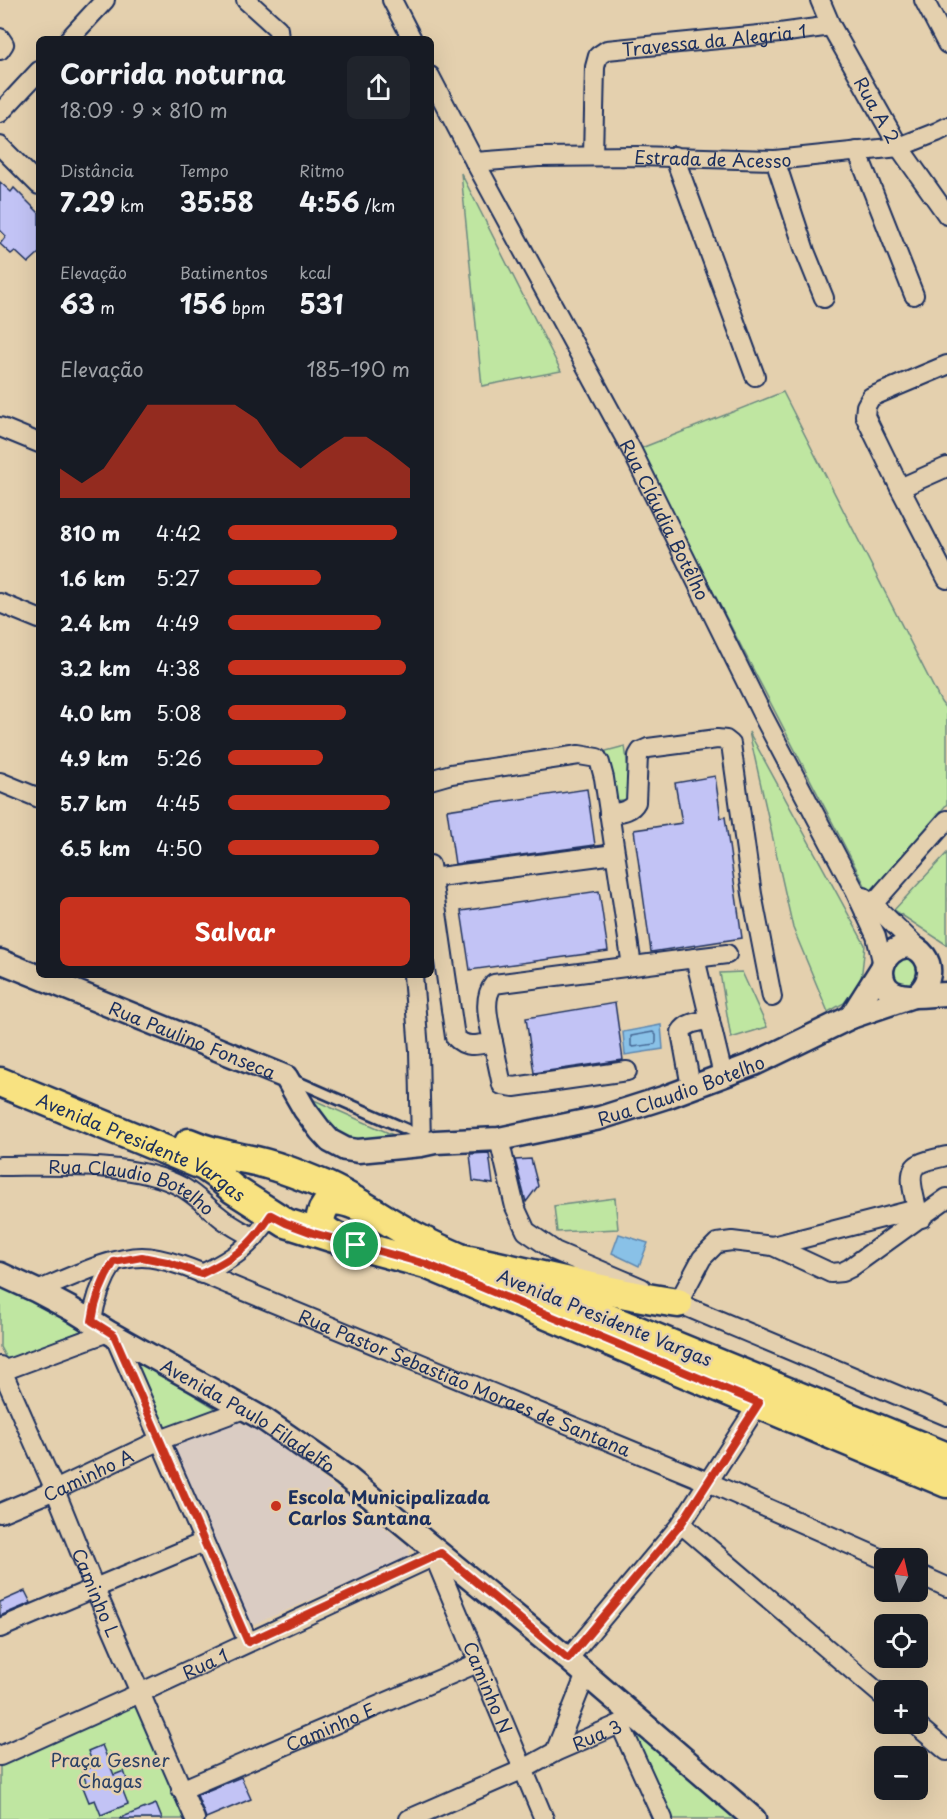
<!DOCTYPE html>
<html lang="pt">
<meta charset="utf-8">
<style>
:root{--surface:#171b24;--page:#20242c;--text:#f1f3f6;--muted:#9ea1a6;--accent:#c8321e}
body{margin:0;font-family:"Playpen Sans",sans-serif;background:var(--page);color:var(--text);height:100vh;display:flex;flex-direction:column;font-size:22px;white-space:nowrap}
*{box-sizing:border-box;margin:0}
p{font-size:20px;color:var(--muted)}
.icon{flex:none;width:33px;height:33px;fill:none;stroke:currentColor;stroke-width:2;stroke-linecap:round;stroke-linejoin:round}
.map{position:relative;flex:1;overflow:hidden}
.sheet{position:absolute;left:36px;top:36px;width:398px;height:942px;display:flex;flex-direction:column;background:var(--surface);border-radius:9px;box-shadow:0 6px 24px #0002}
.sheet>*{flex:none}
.needle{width:39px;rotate:8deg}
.buttons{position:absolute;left:874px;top:1548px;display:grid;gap:12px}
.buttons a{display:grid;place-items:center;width:54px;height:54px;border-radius:9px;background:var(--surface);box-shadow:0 6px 24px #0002;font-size:30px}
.pin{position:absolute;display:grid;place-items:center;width:51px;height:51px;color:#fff;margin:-26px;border:3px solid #fff;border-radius:50%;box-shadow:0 2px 6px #0007}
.round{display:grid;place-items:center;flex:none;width:63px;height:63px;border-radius:9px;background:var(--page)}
.headline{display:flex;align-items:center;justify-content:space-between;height:102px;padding:0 24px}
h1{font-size:27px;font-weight:700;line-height:45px}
.metrics{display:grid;grid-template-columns:repeat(3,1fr);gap:9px;height:102px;padding:6px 24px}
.metrics div{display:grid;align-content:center}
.metrics b{font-size:26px;font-weight:700}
.metrics small{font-size:16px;font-weight:400}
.metrics p{font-size:16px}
.chart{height:168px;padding:12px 24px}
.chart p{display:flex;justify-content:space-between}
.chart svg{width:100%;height:108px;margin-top:6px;fill:var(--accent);opacity:.7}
.action{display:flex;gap:12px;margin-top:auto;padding:12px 24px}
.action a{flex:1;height:69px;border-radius:9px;background:var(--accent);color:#fff;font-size:24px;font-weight:700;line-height:69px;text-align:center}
ul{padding:0 24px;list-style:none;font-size:20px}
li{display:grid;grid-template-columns:96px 72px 1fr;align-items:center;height:45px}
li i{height:15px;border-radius:8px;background:var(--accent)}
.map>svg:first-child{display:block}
.built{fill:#daccc3}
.green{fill:#bfe6a1;stroke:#6d8a80;stroke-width:1.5}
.water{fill:#89c1e7;stroke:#5d87b0;stroke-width:1.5}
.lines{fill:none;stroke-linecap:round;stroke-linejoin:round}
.shore{stroke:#476995;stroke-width:1.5}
.building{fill:#c2c3f5;stroke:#1b2f5e;stroke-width:1.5}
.service-casing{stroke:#1b2f5e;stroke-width:14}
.minor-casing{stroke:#1b2f5e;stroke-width:22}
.tertiary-casing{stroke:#1b2f5e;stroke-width:27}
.primary-casing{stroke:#1b2f5e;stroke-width:33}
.service{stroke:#e4d0ae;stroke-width:9}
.minor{stroke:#e4d0ae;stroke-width:18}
.tertiary{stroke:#e4d0ae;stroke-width:22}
.primary{stroke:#f8e281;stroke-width:28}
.route-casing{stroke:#fff;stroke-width:12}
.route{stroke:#c8321e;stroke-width:8}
.poi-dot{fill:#c8321e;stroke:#e4d0ae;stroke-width:2}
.labels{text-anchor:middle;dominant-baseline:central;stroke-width:5;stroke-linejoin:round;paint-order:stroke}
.street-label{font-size:18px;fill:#1b2f5e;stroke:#e4d0ae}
.poi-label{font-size:18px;font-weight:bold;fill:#1b2f5e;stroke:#e4d0ae;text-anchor:start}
.park-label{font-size:18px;fill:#2b4165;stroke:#e4d0ae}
</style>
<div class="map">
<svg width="947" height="1819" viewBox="0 0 947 1819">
<rect width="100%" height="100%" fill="#e4d0ae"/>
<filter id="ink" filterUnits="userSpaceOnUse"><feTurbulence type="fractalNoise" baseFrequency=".0167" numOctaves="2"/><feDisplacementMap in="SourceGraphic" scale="12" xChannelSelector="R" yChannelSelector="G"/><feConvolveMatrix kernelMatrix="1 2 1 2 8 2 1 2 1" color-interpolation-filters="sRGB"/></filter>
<g filter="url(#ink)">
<path class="built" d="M 233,1419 L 260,1432 L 305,1464 L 410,1548 L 409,1558 L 247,1627 L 167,1444 Z"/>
<g class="green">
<path d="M 461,173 L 561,371 L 482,386 Z"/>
<path d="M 783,392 L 941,702 L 947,710 L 947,804 L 869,893 L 639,449 Z"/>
<path d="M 749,732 L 865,945 L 861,980 L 844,1003 L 828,1012 L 793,928 Z"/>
<path d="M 625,746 L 632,799 L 612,801 L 606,751 Z"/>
<path d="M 947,853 L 947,945 L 894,910 Z"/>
<path d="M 896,954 L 915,955 L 924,972 L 913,989 L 889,985 Z"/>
<path d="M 742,972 L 767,1027 L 731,1038 L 720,973 Z"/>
<path d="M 298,1093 L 407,1141 L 343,1146 Z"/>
<path d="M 615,1198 L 618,1229 L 557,1232 L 554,1206 Z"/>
<path d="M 0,1285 L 89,1328 L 7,1360 L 0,1347 Z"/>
<path d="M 132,1356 L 223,1413 L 165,1435 Z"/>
<path d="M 135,1704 L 186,1819 L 0,1819 L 0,1763 Z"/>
<path d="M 632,1727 L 739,1819 L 672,1819 Z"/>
</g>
<g class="water">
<path d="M 661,1025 L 663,1049 L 625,1055 L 623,1032 Z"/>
<path d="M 619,1234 L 648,1243 L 639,1266 L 612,1253 Z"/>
</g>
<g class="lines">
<path class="shore" d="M 653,1032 L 656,1035 L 656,1042 L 655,1044 L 633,1047 L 631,1046 L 631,1036 Z"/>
</g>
<g class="building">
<path d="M 0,182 L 11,192 L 14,188 L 39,213 L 39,253 L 28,263 L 15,251 L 11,254 L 0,244 L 6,236 L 0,230 Z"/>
<path d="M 715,776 L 721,818 L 725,817 L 742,938 L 651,952 L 634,830 L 682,823 L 675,783 Z"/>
<path d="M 587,789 L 595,845 L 455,864 L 447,810 Z"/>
<path d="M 599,891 L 608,951 L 470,970 L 461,911 Z"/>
<path d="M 615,1003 L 623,1060 L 534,1073 L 526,1018 Z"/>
<path d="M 489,1153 L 493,1184 L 473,1181 L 470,1154 Z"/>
<path d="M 531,1159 L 538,1186 L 526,1202 L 515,1160 Z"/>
<path d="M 25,1591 L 31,1603 L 0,1616 L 0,1602 Z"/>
<path d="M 102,1745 L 114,1775 L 124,1771 L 128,1783 L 121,1786 L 128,1804 L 101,1815 L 95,1800 L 89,1802 L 83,1787 L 87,1785 L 82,1771 L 94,1766 L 88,1751 Z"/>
<path d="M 241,1777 L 251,1799 L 206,1818 L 197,1795 Z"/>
<path d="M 156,1804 L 162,1819 L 120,1819 L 120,1818 Z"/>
</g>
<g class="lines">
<g class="service-casing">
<path id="service" d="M 294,1080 L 422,1136"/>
</g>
<g class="minor-casing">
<g id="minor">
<path d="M 246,0 L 278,29 L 279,39"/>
<path d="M 392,0 L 412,39"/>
<path id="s1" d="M 820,0 L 831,26 L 899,147 L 947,215"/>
<path d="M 924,0 L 947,44"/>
<path d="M 0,38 L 4,44 L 0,50"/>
<path d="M 69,39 L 105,0"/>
<path id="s2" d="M 430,76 L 475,162 L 631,449 L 762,714 L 855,891 L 876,936 L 883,965"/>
<path d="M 0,113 L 39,71"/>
<path d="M 0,146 L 39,185"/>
<path d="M 857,151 L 914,295"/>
<path id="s3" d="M 593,156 L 595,67 L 598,56 L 607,50 L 780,33 L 831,26"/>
<path d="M 674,156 L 755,376"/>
<path d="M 775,160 L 805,251 L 824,298"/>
<path id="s4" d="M 475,162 L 538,157 L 638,156 L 775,160 L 899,147 L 937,132 L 947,127"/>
<path d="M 947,365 L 871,397 L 866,406 L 865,416 L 900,488 L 947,579"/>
<path d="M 0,427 L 39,443"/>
<path d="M 900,488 L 947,467"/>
<path d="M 0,603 L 39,619"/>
<path d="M 430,780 L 451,774 L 579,755 L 597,758 L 600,763 L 604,778 L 632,966"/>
<path d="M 0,782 L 39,798"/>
<path d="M 609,814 C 619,812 631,812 636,802 L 638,756 L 641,751 L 648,748 L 717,739 L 726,740 L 731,744 L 752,894 L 772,997"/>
<path d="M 430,865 L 455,1037 C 466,1049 478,1045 493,1042 C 490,1025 481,999 494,984 L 695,958 L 723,1075"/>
<path d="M 431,878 L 615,854"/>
<path d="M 864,897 L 873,904 L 918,948"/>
<path d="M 865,913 L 947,820"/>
<path d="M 695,958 L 727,954"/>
<path d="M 413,975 L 419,1050 L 421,1145"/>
<path d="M 493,1042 L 502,1085 L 514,1087 L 627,1071"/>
<path d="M 691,1087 L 681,1032 C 687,1022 699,1022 710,1020"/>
<path d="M 499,1139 L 515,1207 L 526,1231 L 555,1251 L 642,1288"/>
<path id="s5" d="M 0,1166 C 53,1166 135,1161 182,1187 C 196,1195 206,1206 219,1216 C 229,1225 242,1231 254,1238"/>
<path d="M 917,1209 C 915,1197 905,1171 919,1164 C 927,1160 938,1158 947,1156"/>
<path d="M 773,1246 L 917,1209 L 922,1218"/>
<path d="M 202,1274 C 236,1257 250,1247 271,1215"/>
<path id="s6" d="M 37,1291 C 66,1279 111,1257 142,1257 C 167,1257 206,1275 230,1285 L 708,1482 L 885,1560"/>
<path d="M 668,1299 L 947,1416"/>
<path d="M 678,1303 L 702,1258 L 717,1243 L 732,1241 L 773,1246 L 831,1273 L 842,1272 L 850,1268 L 947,1198"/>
<path d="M 92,1321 C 95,1299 102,1281 114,1262"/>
<path d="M 114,1335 L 248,1642"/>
<path id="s7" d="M 0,1366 L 55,1490 L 95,1589 L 195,1819"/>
<path d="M 0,1372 L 108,1332"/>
<path id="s8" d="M 0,1513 L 55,1490 L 160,1440 L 244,1409"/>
<path d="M 681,1524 L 885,1698"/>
<path id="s9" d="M 434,1556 L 544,1819"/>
<path d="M 918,1574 L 947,1587"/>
<path d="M 0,1628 L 204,1542"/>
<path d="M 568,1659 L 681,1524 L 759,1403"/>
<path d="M 620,1724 L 663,1819"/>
<path d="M 915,1724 L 947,1751"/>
<path d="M 555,1752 L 586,1674"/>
<path id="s10" d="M 0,1756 L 140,1693 L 441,1553"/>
<path id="s11" d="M 181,1790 L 480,1662"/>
<path id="s12" d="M 409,1819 L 524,1769 L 555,1752 L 636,1717"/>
</g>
</g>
<g class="tertiary-casing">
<g id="tertiary">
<path id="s13" d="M 0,961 L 286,1077 L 305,1110 L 320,1130 L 330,1141 L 345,1149 L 358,1151 L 421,1145 L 435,1142 L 499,1139 L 600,1118 L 666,1097 L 754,1064 L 851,1017 L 913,996"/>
<path d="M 917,995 C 947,969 915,931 891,953 C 885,958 882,965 882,973 C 884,1006 925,994 947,994"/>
<path d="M 851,1017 L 882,968"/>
<path id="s14" d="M 0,1274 L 37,1291 L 71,1309 L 108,1332 L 265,1420 L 344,1475 L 568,1659 L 754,1819"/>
</g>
</g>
<g class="primary-casing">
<g id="primary">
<path id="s15" d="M 0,1082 L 204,1166 L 217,1175 L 233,1189 L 286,1223 L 356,1245 L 426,1264 L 947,1483"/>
<path d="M 189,1143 C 210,1152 223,1154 246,1159 C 273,1164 298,1174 324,1185 C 352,1197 377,1215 403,1230 C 423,1242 444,1251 465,1260"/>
<path d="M 343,1240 C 329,1233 315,1228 323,1210 C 325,1206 328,1202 333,1201 C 342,1199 352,1204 361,1207"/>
<path d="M 464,1259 C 535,1273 606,1293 678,1303"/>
<path d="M 558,1298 L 947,1457"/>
</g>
</g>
<use href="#service" class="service"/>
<use href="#minor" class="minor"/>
<use href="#tertiary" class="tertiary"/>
<use href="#primary" class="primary"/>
</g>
</g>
<g class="lines" filter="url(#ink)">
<g class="route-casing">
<path id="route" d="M 271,1215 L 286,1223 L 313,1233 L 426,1264 L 759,1403 L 681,1524 L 568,1659 L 441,1553 L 248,1642 L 114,1335 L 92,1321 C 95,1299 102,1281 114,1262 L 142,1257 L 167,1262 L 201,1274 C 236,1257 250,1247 271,1215 Z"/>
</g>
<use href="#route" class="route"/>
</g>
<circle class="poi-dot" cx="276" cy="1506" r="6"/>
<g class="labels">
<g class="street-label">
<text stroke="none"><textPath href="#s3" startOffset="219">Travessa da Alegria 1</textPath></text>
<text stroke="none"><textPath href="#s1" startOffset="124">Rua A 2</textPath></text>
<text stroke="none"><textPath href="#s4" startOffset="238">Estrada de Acesso</textPath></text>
<text stroke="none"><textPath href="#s2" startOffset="502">Rua Cláudia Botêlho</textPath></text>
<text stroke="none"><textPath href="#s13" startOffset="208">Rua Paulino Fonseca</textPath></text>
<text stroke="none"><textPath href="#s13" startOffset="747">Rua Claudio Botelho</textPath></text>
<text stroke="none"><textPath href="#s15" startOffset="156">Avenida Presidente Vargas</textPath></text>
<text stroke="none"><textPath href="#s5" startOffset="136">Rua Claudio Botelho</textPath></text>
<text transform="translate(605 1317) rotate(22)">Avenida Presidente Vargas</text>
<text stroke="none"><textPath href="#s6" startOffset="458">Rua Pastor Sebastião Moraes de Santana</textPath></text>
<text stroke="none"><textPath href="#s14" startOffset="286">Avenida Paulo Filadelfo</textPath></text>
<text stroke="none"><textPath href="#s8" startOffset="96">Caminho A</textPath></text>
<text stroke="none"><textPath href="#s7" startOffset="246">Caminho L</textPath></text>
<text stroke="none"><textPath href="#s10" startOffset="225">Rua 1</textPath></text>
<text stroke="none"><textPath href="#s9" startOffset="142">Caminho N</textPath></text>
<text stroke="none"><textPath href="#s11" startOffset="162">Caminho E</textPath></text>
<text stroke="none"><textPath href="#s12" startOffset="206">Rua 3</textPath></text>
</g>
<g class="poi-label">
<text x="288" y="1496">Escola Municipalizada<tspan x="288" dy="21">Carlos Santana</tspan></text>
</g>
<g class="park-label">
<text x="110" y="1759">Praça Gesner<tspan x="110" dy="21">Chagas</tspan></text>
</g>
</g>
</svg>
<div class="buttons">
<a><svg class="needle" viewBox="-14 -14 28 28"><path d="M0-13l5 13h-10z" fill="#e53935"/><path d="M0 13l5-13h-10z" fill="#9ea1a6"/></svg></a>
<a><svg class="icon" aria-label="locate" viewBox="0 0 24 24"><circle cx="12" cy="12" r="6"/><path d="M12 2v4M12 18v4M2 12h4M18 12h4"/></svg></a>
<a>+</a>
<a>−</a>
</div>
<div class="pin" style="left:356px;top:1245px;background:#1e9e55"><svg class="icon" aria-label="arrive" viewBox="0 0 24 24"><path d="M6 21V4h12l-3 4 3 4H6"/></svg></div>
<section class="sheet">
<div class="headline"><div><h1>Corrida noturna</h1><p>18:09 · 9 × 810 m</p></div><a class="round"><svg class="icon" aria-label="share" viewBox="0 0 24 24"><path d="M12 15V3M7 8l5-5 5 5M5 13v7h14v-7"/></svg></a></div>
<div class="metrics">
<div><p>Distância</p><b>7.29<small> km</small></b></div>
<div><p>Tempo</p><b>35:58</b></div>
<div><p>Ritmo</p><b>4:56<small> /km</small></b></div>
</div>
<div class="metrics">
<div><p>Elevação</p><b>63<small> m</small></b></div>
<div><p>Batimentos</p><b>156<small> bpm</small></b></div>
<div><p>kcal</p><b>531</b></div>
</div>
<div class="chart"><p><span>Elevação</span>185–190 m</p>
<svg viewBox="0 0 160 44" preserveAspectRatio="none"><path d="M0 44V32L10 38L20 32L30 19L40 6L50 6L60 6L70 6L80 6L90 12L100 25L110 32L120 25L130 19L140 19L150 25L160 32V44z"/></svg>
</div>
<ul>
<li><b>810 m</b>4:42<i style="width:93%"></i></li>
<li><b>1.6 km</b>5:27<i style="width:51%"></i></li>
<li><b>2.4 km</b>4:49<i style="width:84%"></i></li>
<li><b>3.2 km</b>4:38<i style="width:98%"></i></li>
<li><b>4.0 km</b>5:08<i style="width:65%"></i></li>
<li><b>4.9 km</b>5:26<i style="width:52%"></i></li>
<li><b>5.7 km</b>4:45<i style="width:89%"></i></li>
<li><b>6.5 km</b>4:50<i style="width:83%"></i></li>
</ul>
<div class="action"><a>Salvar</a></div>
</section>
</div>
